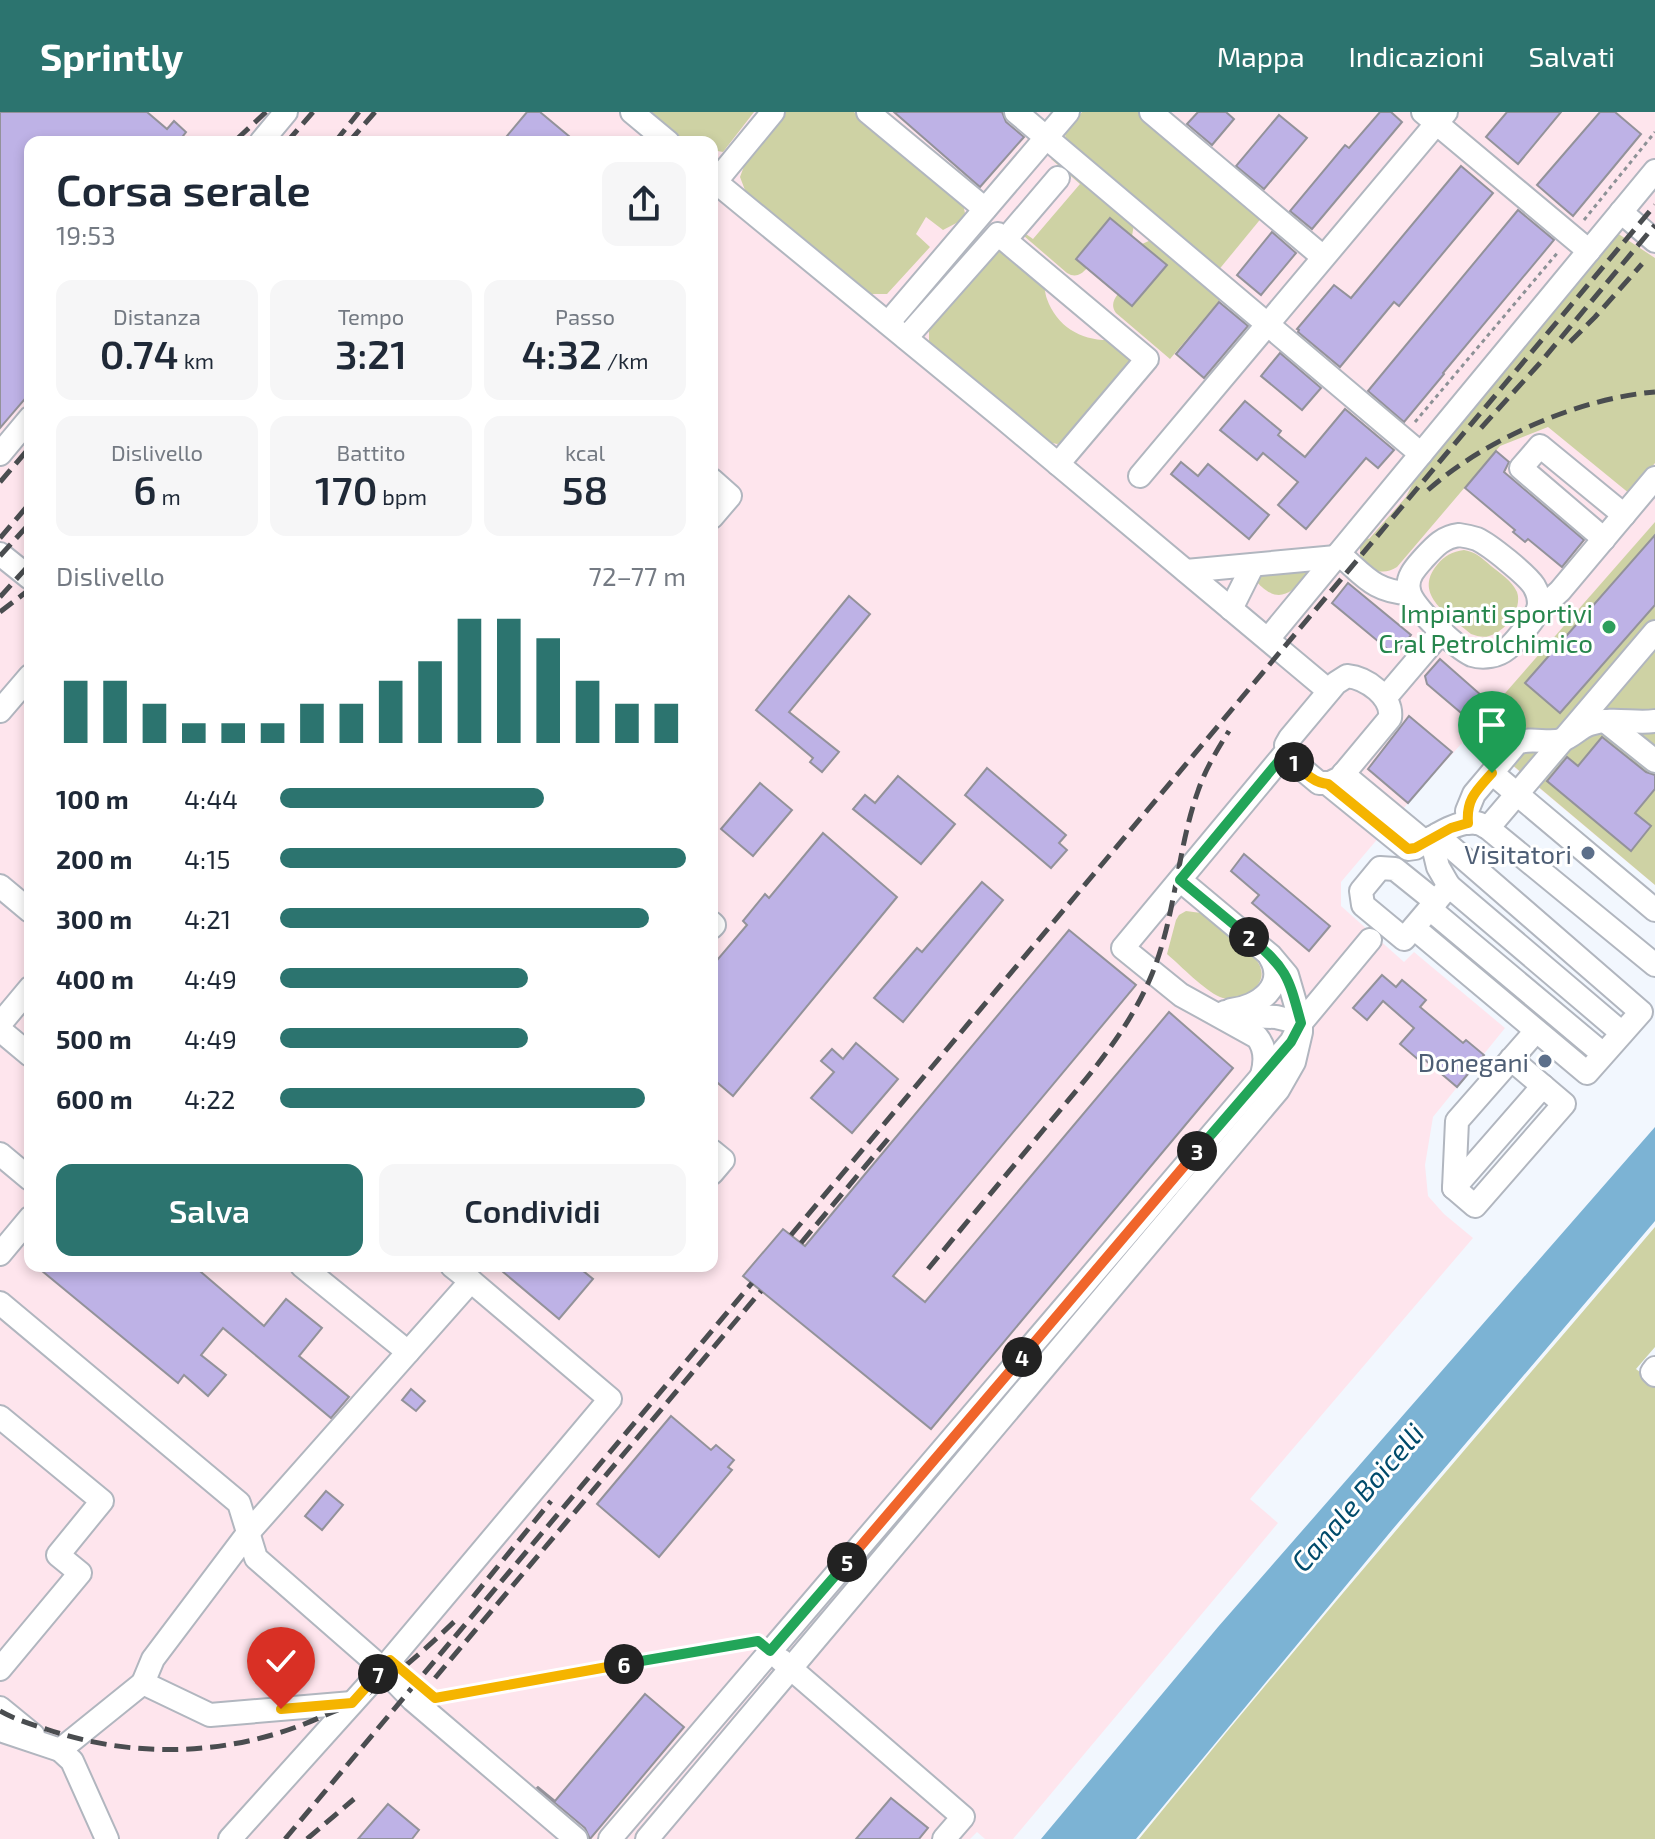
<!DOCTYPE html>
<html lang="it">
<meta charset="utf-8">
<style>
:root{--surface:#fff;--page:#f6f6f7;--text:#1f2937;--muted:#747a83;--accent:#2c746f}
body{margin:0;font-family:"Exo 2",sans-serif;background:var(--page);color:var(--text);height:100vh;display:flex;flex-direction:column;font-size:30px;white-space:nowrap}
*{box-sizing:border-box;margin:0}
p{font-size:26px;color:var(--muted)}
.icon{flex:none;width:44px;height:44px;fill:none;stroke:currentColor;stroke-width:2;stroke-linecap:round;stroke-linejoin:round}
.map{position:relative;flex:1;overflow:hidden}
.sheet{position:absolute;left:24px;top:24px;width:694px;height:1136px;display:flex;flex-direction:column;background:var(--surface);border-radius:16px;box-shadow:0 4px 12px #0003}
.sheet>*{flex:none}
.pin{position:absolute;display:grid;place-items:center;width:68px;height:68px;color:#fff;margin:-82px -34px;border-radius:50% 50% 50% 0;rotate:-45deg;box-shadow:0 0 8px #0007}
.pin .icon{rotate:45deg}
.km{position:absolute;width:40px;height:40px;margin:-20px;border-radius:50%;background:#222;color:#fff;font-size:22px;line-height:40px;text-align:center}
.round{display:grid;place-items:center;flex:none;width:84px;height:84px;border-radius:16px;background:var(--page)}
.headline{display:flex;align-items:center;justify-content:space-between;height:136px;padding:0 32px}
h1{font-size:44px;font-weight:600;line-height:60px}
.metrics{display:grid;grid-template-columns:repeat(3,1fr);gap:12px;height:136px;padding:8px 32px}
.metrics div{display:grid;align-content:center;border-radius:16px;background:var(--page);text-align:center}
.metrics b{font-size:40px;font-weight:600}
.metrics small{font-size:22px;font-weight:400}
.metrics p{font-size:22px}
.chart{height:224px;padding:16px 32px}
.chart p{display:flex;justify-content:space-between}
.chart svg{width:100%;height:144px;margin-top:8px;stroke:var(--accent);stroke-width:6}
.button{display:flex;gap:16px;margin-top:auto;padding:16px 32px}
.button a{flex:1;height:92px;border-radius:16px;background:var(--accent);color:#fff;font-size:32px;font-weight:600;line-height:92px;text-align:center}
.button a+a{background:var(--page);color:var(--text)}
ul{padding:0 32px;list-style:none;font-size:26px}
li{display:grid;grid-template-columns:128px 96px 1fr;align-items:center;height:60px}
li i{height:20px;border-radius:10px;background:var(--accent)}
header{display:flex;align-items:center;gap:48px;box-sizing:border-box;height:112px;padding:0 40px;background:var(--accent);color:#fff}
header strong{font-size:38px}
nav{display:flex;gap:44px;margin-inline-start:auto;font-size:28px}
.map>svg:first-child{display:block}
.industrial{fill:#fee5ed;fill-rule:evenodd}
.green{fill:#ced2a4}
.water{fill:#7cb3d4}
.building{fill:#beb2e6;stroke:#93929a;stroke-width:2}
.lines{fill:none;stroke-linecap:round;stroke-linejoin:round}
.minor-casing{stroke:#b1b6bf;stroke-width:26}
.path{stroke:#8d9196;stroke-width:3;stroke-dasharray:4 4;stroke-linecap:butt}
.minor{stroke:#fff;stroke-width:22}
.rail{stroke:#4a4d50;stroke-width:5;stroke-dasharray:16 8;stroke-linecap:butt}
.split-1-casing{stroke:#fff;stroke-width:16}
.split-2-casing{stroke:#fff;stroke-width:16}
.split-3-casing{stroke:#fff;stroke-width:16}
.split-4-casing{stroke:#fff;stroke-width:16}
.split-5-casing{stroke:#fff;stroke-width:16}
.split-6-casing{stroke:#fff;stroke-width:16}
.split-7-casing{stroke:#fff;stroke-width:16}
.split-8-casing{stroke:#fff;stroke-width:16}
.split-1{stroke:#f5b400;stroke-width:10}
.split-2{stroke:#22a559;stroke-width:10}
.split-3{stroke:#22a559;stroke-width:10}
.split-4{stroke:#f0652b;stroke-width:10}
.split-5{stroke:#f0652b;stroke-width:10}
.split-6{stroke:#22a559;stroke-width:10}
.split-7{stroke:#f5b400;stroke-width:10}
.split-8{stroke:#f5b400;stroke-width:10}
.leisure-dot{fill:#2e9e5b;stroke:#fff;stroke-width:3}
.service-dot{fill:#5c6f8a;stroke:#fff;stroke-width:3}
.labels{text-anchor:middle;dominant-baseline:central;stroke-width:6;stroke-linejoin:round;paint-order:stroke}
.leisure-label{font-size:26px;fill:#27864d;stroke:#fff;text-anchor:end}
.service-label{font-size:26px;fill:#4e5e75;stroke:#fff;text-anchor:end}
.water-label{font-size:28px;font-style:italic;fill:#004b6b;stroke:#fff}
</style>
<header>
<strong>Sprintly</strong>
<nav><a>Mappa</a><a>Indicazioni</a><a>Salvati</a></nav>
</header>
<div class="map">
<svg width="1655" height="1727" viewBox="0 0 1655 1727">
<rect width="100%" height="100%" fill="#f2f7fe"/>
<path class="industrial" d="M 0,0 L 1655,0 L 1655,773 L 1472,620 L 1408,691 L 1341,770 L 1341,794 L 1404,850 L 1414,840 L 1505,916 L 1433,1005 L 1425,1053 L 1428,1084 L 1444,1102 L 1473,1126 L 1250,1387 L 1278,1411 L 1013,1727 L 985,1727 L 977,1720 L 970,1727 L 0,1727 ZM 30,30 L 712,30 L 712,1154 L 30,1154 Z"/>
<g class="green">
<path d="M 646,0 L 754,0 L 723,40 L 712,38 L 712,30 L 699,30 L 693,25 L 689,30 L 682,30 Z"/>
<path d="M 786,0 L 854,0 L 963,92 L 966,106 L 943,118 L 926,105 L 916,122 L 930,135 L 887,182 L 866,182 L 748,86 L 740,65 L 747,46 Z"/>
<path d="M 1082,0 L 1139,0 L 1263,104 L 1217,160 L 1066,31 L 1065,21 Z"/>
<path d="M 1055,45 L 1134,112 L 1132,124 L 1110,106 L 1076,146 L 1087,156 C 1081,163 1075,166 1067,161 L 1024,124 L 1026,122 L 1033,127 L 1080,72 L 1051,47 Z"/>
<path d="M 1617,121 L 1655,146 L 1655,351 L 1630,382 L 1548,315 L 1500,334 L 1397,455 C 1383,464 1371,459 1360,447 L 1360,430 L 1364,424 L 1369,427 L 1406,385 L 1416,365 Z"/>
<path d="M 1151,128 L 1154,128 L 1223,184 L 1170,247 L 1116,201 C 1111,194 1113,188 1118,182 L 1133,193 L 1166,153 L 1142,132 Z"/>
<path d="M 1005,137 C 1012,143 1039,163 1042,169 C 1045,174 1045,182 1047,187 C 1057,215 1082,229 1110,228 L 1131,247 L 1061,331 L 1057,332 L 1044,329 L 929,232 L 929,219 L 932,213 L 994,142 Z"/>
<path d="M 1655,410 L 1655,773 L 1472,619 Z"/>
<path d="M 1464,438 C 1476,440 1482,446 1491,454 C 1500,461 1512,469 1517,480 C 1523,497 1505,520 1489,524 C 1483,526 1477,524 1471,522 C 1450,504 1412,483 1437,453 C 1445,443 1452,440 1464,438 Z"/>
<path d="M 1305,459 L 1307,464 C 1289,485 1275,491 1256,469 L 1260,460 Z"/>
<path d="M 1186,799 L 1201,801 L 1207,805 C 1216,812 1226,820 1236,828 C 1254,843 1276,861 1249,882 C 1241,888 1229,889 1220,885 C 1204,878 1181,854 1167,842 L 1176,808 L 1179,803 Z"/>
<path d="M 1655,1115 L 1655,1235 L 1636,1257 L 1655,1272 L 1655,1727 L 1139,1727 C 1307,1520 1482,1318 1655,1115 Z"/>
</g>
<path class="water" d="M 1655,1015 L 1655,1109 L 1392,1418 L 1136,1727 L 1041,1727 L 1218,1515 Z"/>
<g class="building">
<path d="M 0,0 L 147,0 L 167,17 L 174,9 L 186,20 L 180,28 L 183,30 L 30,30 L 30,281 L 0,316 Z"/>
<path d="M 527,0 L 540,0 L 576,30 L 502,30 Z"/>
<path d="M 894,0 L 1002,0 L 1006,10 L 1024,25 L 980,75 Z"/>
<path d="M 1198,0 L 1226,0 L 1234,7 L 1212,33 L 1187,12 Z"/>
<path d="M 1380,0 L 1391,0 L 1402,10 L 1312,117 L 1290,99 L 1345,33 L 1349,36 Z"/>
<path d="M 1507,0 L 1561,0 L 1518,52 L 1486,25 Z"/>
<path d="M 1600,0 L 1615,0 L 1641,22 L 1573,104 L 1537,73 Z"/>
<path d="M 1279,3 L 1307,26 L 1264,77 L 1236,54 Z"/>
<path d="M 1461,54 L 1493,81 L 1399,194 L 1394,190 L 1340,255 L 1298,220 L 1299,218 L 1297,217 L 1334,173 L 1351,186 Z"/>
<path d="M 1518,98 L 1554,128 L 1443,261 L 1444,262 L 1404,310 L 1368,279 Z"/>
<path d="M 1110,106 L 1167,153 L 1132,194 L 1076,147 Z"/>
<path d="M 1272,120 L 1296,141 L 1261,183 L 1237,163 Z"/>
<path d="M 1219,190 L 1248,214 L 1204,266 L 1176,242 Z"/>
<path d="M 1280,241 L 1321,276 L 1302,298 L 1261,264 Z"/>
<path d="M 1245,289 L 1281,319 L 1278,323 L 1305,345 L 1345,297 L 1394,338 L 1378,356 L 1366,346 L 1306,417 L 1278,393 L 1298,370 L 1263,341 L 1257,348 L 1220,318 Z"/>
<path d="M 1496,339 L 1509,350 L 1504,360 L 1584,428 L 1562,455 L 1528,427 L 1525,430 L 1513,420 L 1515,418 L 1465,376 Z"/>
<path d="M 1181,350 L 1198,364 L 1208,352 L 1269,403 L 1249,427 L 1171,362 Z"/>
<path d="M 1655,423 L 1655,493 L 1560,601 L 1525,571 Z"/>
<path d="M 1348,471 L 1411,523 L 1399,538 L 1391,540 L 1332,491 Z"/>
<path d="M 849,484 L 870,502 L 789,600 L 839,640 L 822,660 L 810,650 L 813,646 L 756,598 Z"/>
<path d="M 1440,547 L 1490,591 L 1473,611 L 1427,572 L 1425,564 Z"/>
<path d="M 1409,604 L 1452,640 L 1408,691 L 1368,657 Z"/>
<path d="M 1602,625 L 1646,660 L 1655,663 L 1655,677 L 1635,701 L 1651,714 L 1631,739 L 1547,669 L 1567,645 L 1578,654 Z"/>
<path d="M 987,656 L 1066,723 L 1059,731 L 1067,738 L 1051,756 L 965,683 Z"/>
<path d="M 898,664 L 955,712 L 921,752 L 853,697 L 865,683 L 875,691 Z"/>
<path d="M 760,671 L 792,698 L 753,744 L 721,717 Z"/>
<path d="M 823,721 L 897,785 L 733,984 L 712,966 L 712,854 L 747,813 L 743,809 L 765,782 L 769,786 Z"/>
<path d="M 1244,742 L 1330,814 L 1309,839 L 1252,791 L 1259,783 L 1231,759 Z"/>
<path d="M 982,770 L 1003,788 L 903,910 L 874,886 L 917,836 L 922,840 Z"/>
<path d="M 1069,818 L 1136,873 L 893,1164 L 925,1190 L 1169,900 L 1233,956 L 931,1317 L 743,1164 L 783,1117 L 805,1134 Z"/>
<path d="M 1382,863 L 1396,875 L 1402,868 L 1426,888 L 1420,895 L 1463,931 L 1466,928 L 1484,943 L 1457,975 L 1424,947 L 1421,950 L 1400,932 L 1414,916 L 1383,889 L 1367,908 L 1353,896 Z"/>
<path d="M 856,931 L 898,967 L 852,1021 L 811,986 L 834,960 L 821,949 L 832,937 L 843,947 Z"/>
<path d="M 36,1154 L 194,1154 L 264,1214 L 286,1187 L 322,1216 L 299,1244 L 349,1285 L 331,1306 L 223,1216 L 201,1243 L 226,1263 L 208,1284 L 184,1263 L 178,1271 Z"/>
<path d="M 496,1154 L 577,1154 L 593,1167 L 559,1207 Z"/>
<path d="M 411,1277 L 425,1289 L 416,1299 L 402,1288 Z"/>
<path d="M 671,1304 L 711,1338 L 716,1333 L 734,1348 L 728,1355 L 732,1358 L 659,1445 L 597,1392 Z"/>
<path d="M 326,1379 L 343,1393 L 322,1418 L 305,1404 Z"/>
<path d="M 645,1582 L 684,1615 L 590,1727 L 585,1716 L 537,1676 L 538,1675 L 555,1689 Z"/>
<path d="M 891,1686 L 928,1716 L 919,1727 L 856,1727 Z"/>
<path d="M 388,1692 L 419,1718 L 412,1727 L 358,1727 Z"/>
</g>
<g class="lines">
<g class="minor-casing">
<g id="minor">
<path d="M 632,0 L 668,30"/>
<path d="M 868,0 L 985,97"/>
<path d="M 1016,0 L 1421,342"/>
<path d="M 1151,0 L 1323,145"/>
<path d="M 1423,0 L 1589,139"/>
<path d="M 261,30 L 286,0"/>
<path d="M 712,67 L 1003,306 L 1329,579"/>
<path d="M 712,74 L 773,0"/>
<path d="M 1621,100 L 1655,129"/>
<path d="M 1005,128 L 1058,66"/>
<path d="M 888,211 L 1068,0"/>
<path d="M 906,226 L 998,122 L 1005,128 L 1147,247 L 1058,352"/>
<path d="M 0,342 L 30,306"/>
<path d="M 1140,364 L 1446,0"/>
<path d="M 712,368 L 730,384 L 712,405"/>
<path d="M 1459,423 C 1466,424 1471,425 1477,427 C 1490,433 1527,463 1534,474 C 1537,479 1539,487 1539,492 C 1538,504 1527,515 1520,523 C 1512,533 1504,542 1491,544 C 1485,545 1478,545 1472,543 C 1456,535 1411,495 1409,478 C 1406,465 1416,455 1424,446 C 1435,434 1443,425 1459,423 Z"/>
<path d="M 1604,427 L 1521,356 L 1540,334 L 1624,403"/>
<path d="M 0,442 L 30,466"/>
<path d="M 1339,442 C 1364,463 1374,480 1409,481"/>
<path d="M 1186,459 L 1336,445"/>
<path d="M 1231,497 L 1253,453"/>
<path d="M 1537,500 L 1560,479 L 1655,366"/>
<path d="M 1268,527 L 1655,59"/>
<path d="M 1347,564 C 1367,566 1393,585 1390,606 L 1340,666 L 1330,671 L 1319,671 L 1289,646 L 1286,633 L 1290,626 L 1336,571 Z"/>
<path d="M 1385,586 L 1442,519"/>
<path d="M 0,599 L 30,564"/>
<path d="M 1605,609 L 1655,649"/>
<path d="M 1492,661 L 1655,798"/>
<path d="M 1343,662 L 1425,730"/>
<path d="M 1328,672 L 1408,737 L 1415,736 C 1430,727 1458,707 1476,711 C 1480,711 1484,714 1488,716 L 1655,853"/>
<path d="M 1468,711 L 1467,699 L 1474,682 L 1517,631 C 1531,625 1547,632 1562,628 C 1572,625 1580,615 1590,612 C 1613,605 1634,612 1655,609"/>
<path d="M 1488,716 L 1655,520"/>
<path d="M 1431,726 L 1438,755 L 1449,774"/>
<path d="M 0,774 L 30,799"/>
<path d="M 1436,790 L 1395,757 L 1380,756 L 1361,779 L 1363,793 L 1404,827 L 1449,774 L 1622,921"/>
<path d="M 1430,797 L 1603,942"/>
<path d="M 712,811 L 714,813 L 712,815"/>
<path d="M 1414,816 L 1587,961 L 1641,900 L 1437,723"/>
<path d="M 1231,898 C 1258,895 1288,874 1270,845"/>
<path d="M 1225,900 L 1244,904 L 1276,905 L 1301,911"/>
<path d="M 0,912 L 30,876"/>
<path d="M 0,918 L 30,943"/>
<path d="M 1511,947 L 1564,992 L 1475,1094 L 1454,1076 L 1457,1009 L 1536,919"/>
<path d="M 1262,963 C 1266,949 1266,936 1257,925 L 1181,883 L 1123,836 L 1287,639"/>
<path d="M 712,1039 L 723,1048 L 712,1061"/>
<path d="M 0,1042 L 30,1067"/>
<path d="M 1454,1076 L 1543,974"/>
<path d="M 0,1142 L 30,1106"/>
<path d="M 302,1154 L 408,1240"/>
<path d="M 452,1154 L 471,1169"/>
<path d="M 0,1191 L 239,1391 L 256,1446 L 383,1557 L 413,1588 L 576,1727"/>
<path d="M 1655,1256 L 1652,1260 L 1655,1263"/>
<path d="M 0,1305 L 102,1389 L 58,1443 L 80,1461 L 0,1557"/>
<path d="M 781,1548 L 963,1705 L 944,1727"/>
<path d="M 143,1571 L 153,1547 L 248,1421 L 471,1169 L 610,1287 L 383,1557 L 230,1727"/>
<path d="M 0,1596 L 33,1623"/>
<path d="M 0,1618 L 60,1638 L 72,1649 L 107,1727"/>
<path d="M 60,1638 L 143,1571 L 210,1603 L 352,1591"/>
<path d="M 610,1727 L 1291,930 L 1301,911 L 1370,828"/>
<path d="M 647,1727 L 1278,978 L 1294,950 L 1301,920 L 1301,911 L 1287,863 L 1271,844 L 1180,768"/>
</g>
</g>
<g class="path">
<path d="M 1584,108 L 1655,20"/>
<path d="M 1415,310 L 1559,139"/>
<path d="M 439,1585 L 751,1530"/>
</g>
<use href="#minor" class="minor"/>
<g class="rail">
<path d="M 237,27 L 266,0"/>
<path d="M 287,30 L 313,0"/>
<path d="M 335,30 L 359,0"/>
<path d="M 349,30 L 375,0"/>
<path d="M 1570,230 L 1595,205 L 1642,152"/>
<path d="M 1481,316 L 1540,251 L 1655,113"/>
<path d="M 0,370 L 30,335"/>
<path d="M 1428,378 C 1484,328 1579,286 1655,280"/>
<path d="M 0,426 L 30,391"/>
<path d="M 0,444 L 30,411"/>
<path d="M 0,485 L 30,452"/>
<path d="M 0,500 L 30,477"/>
<path d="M 791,1123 L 1655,93"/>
<path d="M 801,1131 L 888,1027"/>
<path d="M 928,1157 C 967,1110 1006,1063 1045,1016 C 1085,968 1128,921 1152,862 C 1176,803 1177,738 1198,679 C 1205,658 1217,638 1229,619"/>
<path d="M 473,1485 L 551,1389"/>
<path d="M 435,1566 L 761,1179"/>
<path d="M 0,1599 C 14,1607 30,1612 46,1617 C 136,1648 234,1644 321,1605 C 332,1600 344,1596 354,1590 C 393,1567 427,1536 459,1505"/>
<path d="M 285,1727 L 752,1171"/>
<path d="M 307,1727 L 354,1687"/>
</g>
</g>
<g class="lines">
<g class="split-1-casing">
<path id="split-1" d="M 1294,650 C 1304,660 1313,671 1328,672 L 1408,737 L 1415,736 L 1451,716 L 1468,711 C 1466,687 1477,678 1492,661"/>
</g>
<g class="split-2-casing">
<path id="split-2" d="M 1249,825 L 1180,768 L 1287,639 L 1294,650"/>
</g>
<g class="split-3-casing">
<path id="split-3" d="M 1197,1039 L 1291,930 L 1301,911 C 1288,863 1287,857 1249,825"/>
</g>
<g class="split-4-casing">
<path id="split-4" d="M 1022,1245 L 1197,1039"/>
</g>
<g class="split-5-casing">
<path id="split-5" d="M 847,1450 L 1022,1245"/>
</g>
<g class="split-6-casing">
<path id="split-6" d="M 624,1552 L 758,1529 L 770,1539 L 847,1450"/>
</g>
<g class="split-7-casing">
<path id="split-7" d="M 378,1562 L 390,1548 L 435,1586 L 624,1552"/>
</g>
<g class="split-8-casing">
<path id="split-8" d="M 281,1597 L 352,1591 L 378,1562"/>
</g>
<use href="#split-1" class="split-1"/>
<use href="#split-2" class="split-2"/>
<use href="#split-3" class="split-3"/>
<use href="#split-4" class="split-4"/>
<use href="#split-5" class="split-5"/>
<use href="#split-6" class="split-6"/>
<use href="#split-7" class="split-7"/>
<use href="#split-8" class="split-8"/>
</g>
<circle class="leisure-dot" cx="1609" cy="515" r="8"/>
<g class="service-dot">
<circle cx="1588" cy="741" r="8"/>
<circle cx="1545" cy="949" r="8"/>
</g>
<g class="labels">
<g class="leisure-label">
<text x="1593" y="500">Impianti sportivi<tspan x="1593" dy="30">Cral Petrolchimico</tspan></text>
</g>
<g class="service-label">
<text x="1572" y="741">Visitatori</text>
<text x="1529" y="949">Donegani</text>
</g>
<g class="water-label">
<text transform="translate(1357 1385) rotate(-49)">Canale Boicelli</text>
</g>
</g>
</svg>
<div class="pin" style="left:1492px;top:661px;background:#1e9e55"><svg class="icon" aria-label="arrive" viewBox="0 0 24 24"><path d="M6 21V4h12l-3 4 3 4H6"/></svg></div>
<div class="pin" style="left:281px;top:1597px;background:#d93025"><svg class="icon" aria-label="check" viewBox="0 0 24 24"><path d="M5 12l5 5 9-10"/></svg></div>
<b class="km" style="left:1294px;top:650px">1</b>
<b class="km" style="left:1249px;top:825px">2</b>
<b class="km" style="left:1197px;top:1039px">3</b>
<b class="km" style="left:1022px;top:1245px">4</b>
<b class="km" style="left:847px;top:1450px">5</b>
<b class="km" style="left:624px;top:1552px">6</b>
<b class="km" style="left:378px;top:1562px">7</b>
<section class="sheet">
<div class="headline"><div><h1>Corsa serale</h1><p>19:53</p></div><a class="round"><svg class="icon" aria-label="share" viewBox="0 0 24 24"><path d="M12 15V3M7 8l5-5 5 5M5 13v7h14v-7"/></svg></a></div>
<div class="metrics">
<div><p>Distanza</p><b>0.74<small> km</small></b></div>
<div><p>Tempo</p><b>3:21</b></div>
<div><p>Passo</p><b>4:32<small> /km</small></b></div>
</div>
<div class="metrics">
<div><p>Dislivello</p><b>6<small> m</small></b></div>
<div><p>Battito</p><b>170<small> bpm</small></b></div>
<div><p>kcal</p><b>58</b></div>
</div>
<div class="chart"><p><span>Dislivello</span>72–77 m</p>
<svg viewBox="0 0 160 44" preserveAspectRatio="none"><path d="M5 44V25M15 44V25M25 44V32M35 44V38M45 44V38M55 44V38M65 44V32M75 44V32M85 44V25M95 44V19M105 44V6M115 44V6M125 44V12M135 44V25M145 44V32M155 44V32"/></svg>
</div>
<ul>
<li><b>100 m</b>4:44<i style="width:65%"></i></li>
<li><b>200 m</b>4:15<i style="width:100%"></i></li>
<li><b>300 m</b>4:21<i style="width:91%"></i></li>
<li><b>400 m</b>4:49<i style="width:61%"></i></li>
<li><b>500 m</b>4:49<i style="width:61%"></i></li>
<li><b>600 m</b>4:22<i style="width:90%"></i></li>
</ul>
<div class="button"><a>Salva</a><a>Condividi</a></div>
</section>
</div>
